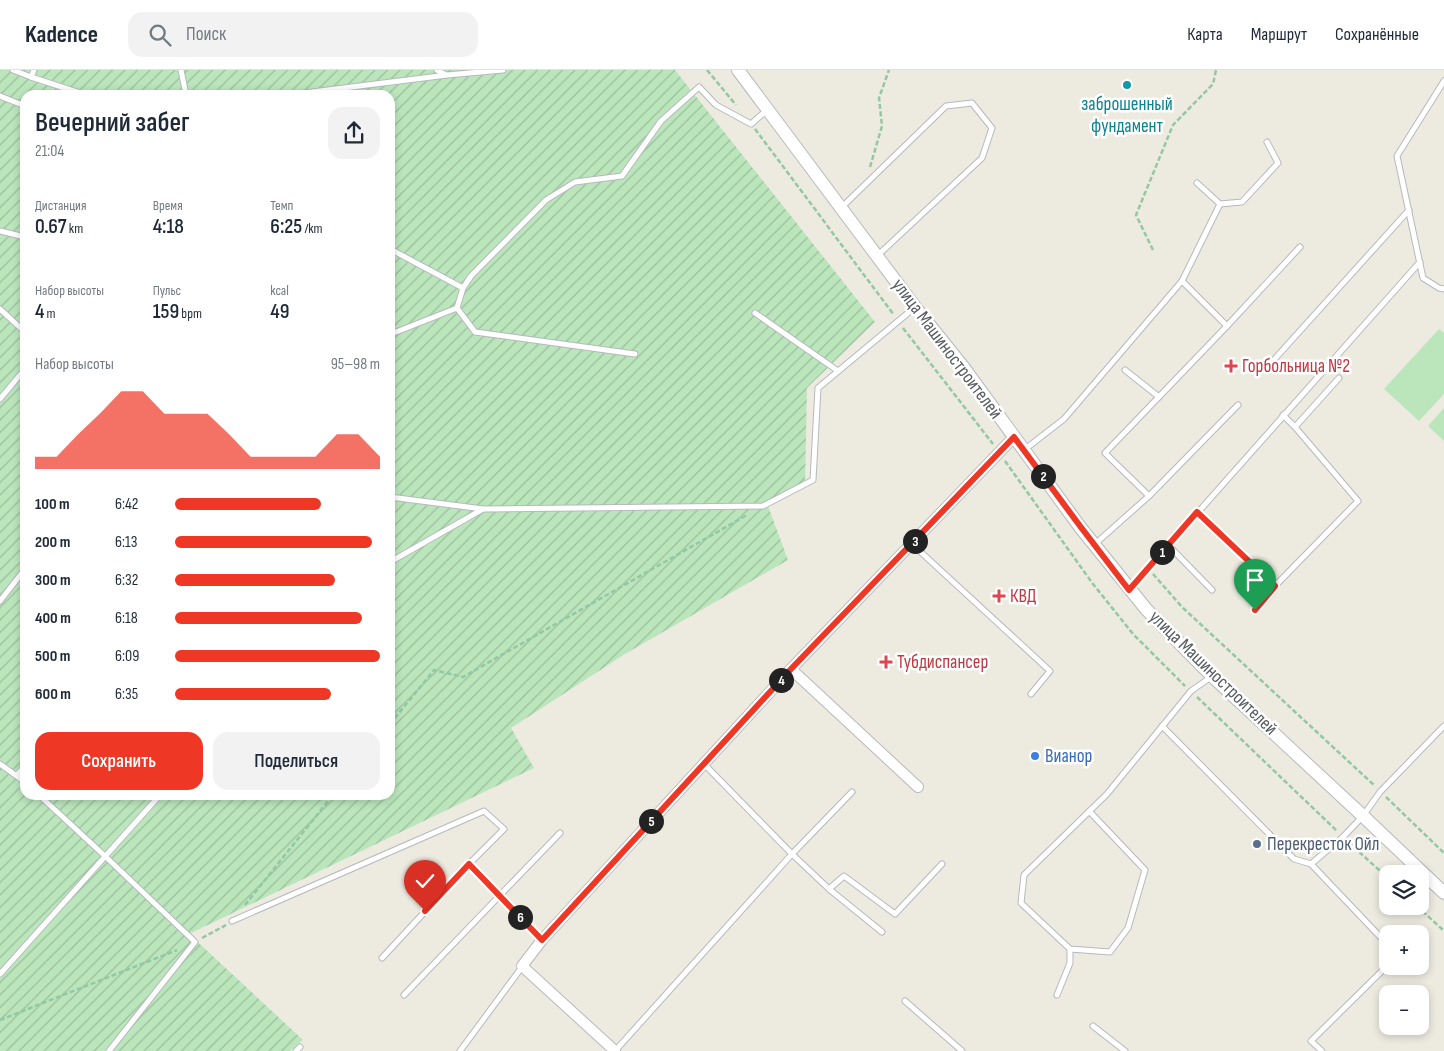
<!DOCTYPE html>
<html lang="ru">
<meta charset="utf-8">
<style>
:root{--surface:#fff;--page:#f2f2f3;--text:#1f2937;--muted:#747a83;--line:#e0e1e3;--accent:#ee3725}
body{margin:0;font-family:"Sofia Sans Condensed",sans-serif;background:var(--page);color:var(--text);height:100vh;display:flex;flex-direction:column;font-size:19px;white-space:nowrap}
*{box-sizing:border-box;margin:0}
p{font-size:16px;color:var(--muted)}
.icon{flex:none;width:28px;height:28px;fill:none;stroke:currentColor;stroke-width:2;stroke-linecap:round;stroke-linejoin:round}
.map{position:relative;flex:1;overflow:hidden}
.panel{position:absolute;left:20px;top:20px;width:375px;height:710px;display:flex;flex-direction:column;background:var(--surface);border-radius:15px;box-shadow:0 2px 8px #0003}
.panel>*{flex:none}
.fabs{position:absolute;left:1379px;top:795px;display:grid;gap:10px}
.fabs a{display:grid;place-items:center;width:50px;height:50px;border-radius:10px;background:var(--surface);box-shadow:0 2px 8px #0003;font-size:25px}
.pin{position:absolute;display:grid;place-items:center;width:42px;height:42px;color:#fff;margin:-51px -21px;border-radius:50% 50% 50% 0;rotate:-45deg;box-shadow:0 0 5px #0007}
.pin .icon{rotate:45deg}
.km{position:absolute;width:25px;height:25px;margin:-12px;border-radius:50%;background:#222;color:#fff;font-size:14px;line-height:25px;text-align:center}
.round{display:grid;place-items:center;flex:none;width:52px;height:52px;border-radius:15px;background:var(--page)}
.summary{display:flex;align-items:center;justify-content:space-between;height:85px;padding:0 15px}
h1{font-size:28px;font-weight:600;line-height:38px}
.figures{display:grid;grid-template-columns:repeat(3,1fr);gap:8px;height:85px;padding:5px 15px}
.figures div{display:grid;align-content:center}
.figures b{font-size:21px;font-weight:600}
.figures small{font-size:14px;font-weight:400}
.figures p{font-size:14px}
.chart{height:140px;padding:10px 15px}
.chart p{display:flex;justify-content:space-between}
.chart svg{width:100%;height:90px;margin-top:5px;fill:var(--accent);opacity:.7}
.action{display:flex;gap:10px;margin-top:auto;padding:10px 15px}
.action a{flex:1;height:58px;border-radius:15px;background:var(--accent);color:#fff;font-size:20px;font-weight:600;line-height:58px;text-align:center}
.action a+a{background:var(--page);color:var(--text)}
ul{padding:0 15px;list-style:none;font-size:16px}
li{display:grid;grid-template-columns:80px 60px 1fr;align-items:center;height:38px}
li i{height:12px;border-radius:6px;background:var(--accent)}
header{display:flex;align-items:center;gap:30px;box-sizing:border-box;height:70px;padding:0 25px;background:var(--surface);border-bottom:1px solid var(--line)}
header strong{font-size:24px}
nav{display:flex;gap:28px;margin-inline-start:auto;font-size:18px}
.search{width:350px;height:45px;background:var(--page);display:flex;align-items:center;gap:12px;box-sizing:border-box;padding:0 18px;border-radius:15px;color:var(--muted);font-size:19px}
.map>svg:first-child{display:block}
.garden{fill:url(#garden-furrows);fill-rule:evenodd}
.pitch{fill:#bbe6bc}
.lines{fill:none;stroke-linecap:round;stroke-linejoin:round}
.service-casing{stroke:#b6b9be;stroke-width:7}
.minor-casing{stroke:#b6b9be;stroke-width:12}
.tertiary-casing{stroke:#b6b9be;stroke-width:14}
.path{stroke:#94c7a3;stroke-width:2.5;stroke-dasharray:5 2.5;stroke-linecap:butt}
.service{stroke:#fff;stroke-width:5}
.minor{stroke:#fff;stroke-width:10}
.tertiary{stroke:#fff;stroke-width:12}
.route-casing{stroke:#fff;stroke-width:10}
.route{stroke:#ee3725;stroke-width:6}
.culture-dot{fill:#0f9aa8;stroke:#fff;stroke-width:2}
.health-dot{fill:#e0444e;stroke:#fff;stroke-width:2}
.shop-dot{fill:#3f7fe0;stroke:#fff;stroke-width:2}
.service-dot{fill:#5c6f8a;stroke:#fff;stroke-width:2}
.labels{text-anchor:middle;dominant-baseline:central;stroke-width:5;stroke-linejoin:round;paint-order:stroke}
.culture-label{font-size:19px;fill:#0d838f;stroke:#fff}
.street-label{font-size:19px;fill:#595d62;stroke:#fff}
.health-label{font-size:19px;fill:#be3a42;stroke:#fff;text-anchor:start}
.shop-label{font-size:19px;fill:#366cbe;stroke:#fff;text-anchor:start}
.service-label{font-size:19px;fill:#4e5e75;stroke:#fff;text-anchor:start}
</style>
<header>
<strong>Kadence</strong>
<div class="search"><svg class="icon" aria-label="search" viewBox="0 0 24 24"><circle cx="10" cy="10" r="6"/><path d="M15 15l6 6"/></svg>Поиск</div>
<nav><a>Карта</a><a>Маршрут</a><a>Сохранённые</a></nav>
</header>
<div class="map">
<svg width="1444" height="981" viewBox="0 0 1444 981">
<defs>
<pattern id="garden-furrows" width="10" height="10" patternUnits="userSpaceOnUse" patternTransform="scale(1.25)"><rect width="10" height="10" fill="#bbe6bc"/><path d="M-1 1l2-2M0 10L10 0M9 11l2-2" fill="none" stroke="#9bbe9c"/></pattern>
</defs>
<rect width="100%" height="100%" fill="#edeae0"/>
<path class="garden" d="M 0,0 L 675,0 L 875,252 L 807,318 L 805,416 L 768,436 L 788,490 L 625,584 L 511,658 L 534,698 L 189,864 L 303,970 L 290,981 L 0,981 ZM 25,25 L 390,25 L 390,725 L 25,725 Z"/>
<g class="pitch">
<path d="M 1439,259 L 1444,263 L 1444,324 L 1419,351 L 1384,319 Z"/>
<path d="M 1444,338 L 1444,371 L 1428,356 Z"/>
</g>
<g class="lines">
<g class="service-casing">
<g id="service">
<path d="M 13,0 L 31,7"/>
<path d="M 34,0 L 31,7 L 86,25"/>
<path d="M 181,0 L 186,25"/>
<path d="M 437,0 L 446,5"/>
<path d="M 1444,11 L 1397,86 L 1423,208 L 1439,218 L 1444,219"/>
<path d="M 288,25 L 447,5 L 503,0"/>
<path d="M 0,26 L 25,36"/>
<path d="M 1220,134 L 1242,132 L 1278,93 L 1267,72"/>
<path d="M 842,137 L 946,36 L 972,33 L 992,58 L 982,88 L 877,186"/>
<path d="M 0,161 L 25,167"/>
<path d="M 390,179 L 463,218"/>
<path d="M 1182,211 L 1227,256 L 1300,177"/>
<path d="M 457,238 L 475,262 L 635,284"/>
<path d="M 0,239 L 25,262"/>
<path d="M 755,243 L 838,301"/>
<path d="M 390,262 L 396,262 L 457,238 L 463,218 L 471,206 L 546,130 L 575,112 L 622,106 L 661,51 L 699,17 L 716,35 L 751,54 L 767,40"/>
<path d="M 1271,293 L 1409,140"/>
<path d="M 1125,300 L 1159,327"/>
<path d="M 0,329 L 25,299"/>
<path d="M 1283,345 L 1295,357 L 1339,308"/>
<path d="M 1024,380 L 1064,349 L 1182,211 L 1220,134 L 1197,113"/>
<path d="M 1149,426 L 1105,383 L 1227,256"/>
<path d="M 390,427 L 483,439 L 763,436 L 813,410 L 818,318 L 914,238"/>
<path d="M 1197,442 L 1275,516 L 1358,431 L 1295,357"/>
<path d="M 912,474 L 1050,601 L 1031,624"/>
<path d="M 1095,474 L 1149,426 L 1238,335"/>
<path d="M 1168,475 L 1212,520"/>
<path d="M 390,492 L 483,439"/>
<path d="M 1130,519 L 1420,192"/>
<path d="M 0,531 L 25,499"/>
<path d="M 1255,540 L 1275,516"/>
<path d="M 1162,656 L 1294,789 L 1311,794 L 1343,767 L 1363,746 L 1380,722 L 1444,656"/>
<path d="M 0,694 L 25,712"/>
<path d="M 17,705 L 25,696"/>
<path d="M 852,722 L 792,784 L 829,819 L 882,862"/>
<path d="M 39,725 L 106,787 L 195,872 L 109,981"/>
<path d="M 1089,741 L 1145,800 L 1128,858 L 1110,882 L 1070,879 L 1021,833 L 1024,805 L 1107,724 L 1191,621 L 1211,607"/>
<path d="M 1311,794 L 1388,875"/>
<path d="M 829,819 L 844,806 L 895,844 L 942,794"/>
<path d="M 232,851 L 484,741 L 504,759 L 469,794"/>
<path d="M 382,888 L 469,794 L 542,870"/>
<path d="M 0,904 L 160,725"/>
<path d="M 404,925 L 560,763"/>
<path d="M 1057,925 L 1070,893 L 1070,879"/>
<path d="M 905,931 L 962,981"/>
<path d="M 1093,956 L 1125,981"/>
<path d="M 296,981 L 300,977"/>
<path d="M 460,981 L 522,897"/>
<path d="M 615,981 L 792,784 L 704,694"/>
<path d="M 1322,981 L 1311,971 L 1388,895"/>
</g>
</g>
<g class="minor-casing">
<g id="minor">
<path d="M 791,599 L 918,717"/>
<path d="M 615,981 L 522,896 L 542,870 L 791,599 L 1014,367"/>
</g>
</g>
<g class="tertiary-casing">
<path id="tertiary" d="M 738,0 L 915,237 L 964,298 L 1080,457 L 1146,539 L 1212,606 L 1363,746 L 1444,823"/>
</g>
<g class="path">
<path d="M 707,0 L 736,35"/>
<path d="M 755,59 L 894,245"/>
<path d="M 870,97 L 882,56 L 879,28 L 889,0"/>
<path d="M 1153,180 L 1136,145 L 1173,55 L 1213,14 L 1216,0"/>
<path d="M 903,258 L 993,374"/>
<path d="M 1005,391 L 1093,514 L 1133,564 L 1185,616"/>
<path d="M 1153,504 L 1182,537 L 1375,716"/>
<path d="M 1197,627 L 1337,761"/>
<path d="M 390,654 L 434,600 L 463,607 L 747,445"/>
<path d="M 1386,727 L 1444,783"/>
<path d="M 1348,772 L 1388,808"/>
<path d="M 245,835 L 333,725"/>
<path d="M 1417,836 L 1444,861"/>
<path d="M 202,868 L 226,855"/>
<path d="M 0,950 L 177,880"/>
</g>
<use href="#service" class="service"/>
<use href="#minor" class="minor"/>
<use href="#tertiary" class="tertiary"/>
</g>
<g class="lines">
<g class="route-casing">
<path id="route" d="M 425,841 L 469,794 L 542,870 L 791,599 L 1014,367 L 1080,456 L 1129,520 L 1197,442 L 1275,516 L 1255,540"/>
</g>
<use href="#route" class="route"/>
</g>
<circle class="culture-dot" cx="1127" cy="15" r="5"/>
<g class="health-dot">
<path d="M1228.5 288.5h5v5h5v5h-5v5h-5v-5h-5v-5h5z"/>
<path d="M996.5 518.5h5v5h5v5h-5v5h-5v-5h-5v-5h5z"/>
<path d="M883.5 584.5h5v5h5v5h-5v5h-5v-5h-5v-5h5z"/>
</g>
<circle class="shop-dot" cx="1035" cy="686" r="5"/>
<circle class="service-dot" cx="1257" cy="774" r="5"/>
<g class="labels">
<g class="culture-label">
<text x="1127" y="34">заброшенный<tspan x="1127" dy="22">фундамент</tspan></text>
</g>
<g class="street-label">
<text transform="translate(947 279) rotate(53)">улица Машиностроителей</text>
<text transform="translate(1213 603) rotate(44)">улица Машиностроителей</text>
</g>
<g class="health-label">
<text x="1242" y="296">Горбольница №2</text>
<text x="1010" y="526">КВД</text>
<text x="897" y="592">Тубдиспансер</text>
</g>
<g class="shop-label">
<text x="1045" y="686">Вианор</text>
</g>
<g class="service-label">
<text x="1267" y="774">Перекресток Ойл</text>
</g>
</g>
</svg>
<div class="fabs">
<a><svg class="icon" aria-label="layers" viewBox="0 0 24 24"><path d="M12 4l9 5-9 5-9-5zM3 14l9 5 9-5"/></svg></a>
<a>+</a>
<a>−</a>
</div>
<div class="pin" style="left:1255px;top:540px;background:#1e9e55"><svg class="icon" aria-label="arrive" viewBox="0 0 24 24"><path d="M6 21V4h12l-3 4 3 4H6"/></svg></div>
<div class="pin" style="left:425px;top:841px;background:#d93025"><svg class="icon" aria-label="check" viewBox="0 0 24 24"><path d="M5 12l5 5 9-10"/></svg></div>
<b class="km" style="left:1162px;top:482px">1</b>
<b class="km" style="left:1043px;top:406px">2</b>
<b class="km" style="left:915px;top:471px">3</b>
<b class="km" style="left:781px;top:610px">4</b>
<b class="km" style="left:651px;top:751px">5</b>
<b class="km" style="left:520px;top:847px">6</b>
<section class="panel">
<div class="summary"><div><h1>Вечерний забег</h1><p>21:04</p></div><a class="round"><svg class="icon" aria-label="share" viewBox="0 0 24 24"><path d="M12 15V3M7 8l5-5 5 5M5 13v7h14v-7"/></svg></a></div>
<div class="figures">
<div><p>Дистанция</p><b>0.67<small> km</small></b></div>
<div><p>Время</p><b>4:18</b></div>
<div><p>Темп</p><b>6:25<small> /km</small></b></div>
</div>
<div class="figures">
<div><p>Набор высоты</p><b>4<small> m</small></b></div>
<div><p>Пульс</p><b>159<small> bpm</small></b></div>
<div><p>kcal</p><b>49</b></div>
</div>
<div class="chart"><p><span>Набор высоты</span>95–98 m</p>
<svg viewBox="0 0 160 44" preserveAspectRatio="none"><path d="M0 44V38L10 38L20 27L30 17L40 6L50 6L60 17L70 17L80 17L90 27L100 38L110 38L120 38L130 38L140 27L150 27L160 38V44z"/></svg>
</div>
<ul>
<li><b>100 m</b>6:42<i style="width:71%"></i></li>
<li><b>200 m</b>6:13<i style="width:96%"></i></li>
<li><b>300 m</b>6:32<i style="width:78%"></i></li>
<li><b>400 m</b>6:18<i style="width:91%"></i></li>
<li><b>500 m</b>6:09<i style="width:100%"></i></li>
<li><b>600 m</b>6:35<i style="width:76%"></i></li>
</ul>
<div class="action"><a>Сохранить</a><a>Поделиться</a></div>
</section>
</div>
